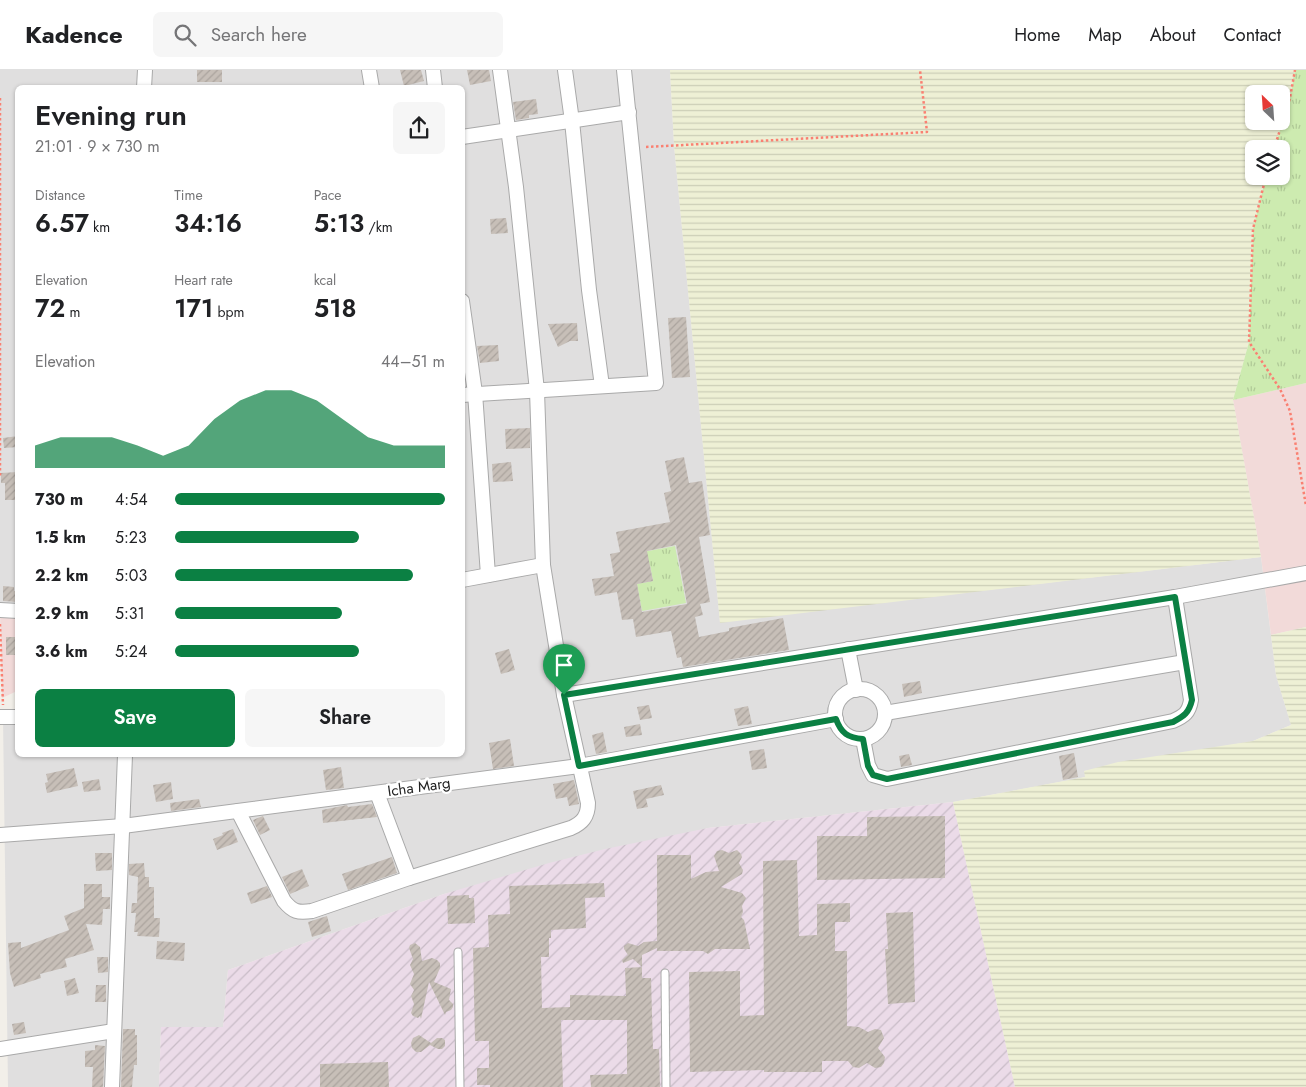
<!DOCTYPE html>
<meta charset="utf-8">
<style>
:root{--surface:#fff;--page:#f6f6f6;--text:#202124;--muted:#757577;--line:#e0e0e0;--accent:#0b8043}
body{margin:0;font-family:Jost,sans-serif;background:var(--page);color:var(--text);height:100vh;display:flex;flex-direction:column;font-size:19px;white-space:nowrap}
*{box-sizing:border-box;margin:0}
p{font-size:16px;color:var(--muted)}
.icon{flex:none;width:28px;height:28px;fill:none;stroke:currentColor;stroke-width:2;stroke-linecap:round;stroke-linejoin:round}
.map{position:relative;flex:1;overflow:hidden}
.side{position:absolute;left:15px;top:15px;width:450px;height:672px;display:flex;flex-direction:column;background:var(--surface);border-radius:8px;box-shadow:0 1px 4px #0004}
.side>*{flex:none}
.needle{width:32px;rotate:335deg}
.fabs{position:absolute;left:1245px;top:15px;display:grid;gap:10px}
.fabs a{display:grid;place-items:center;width:45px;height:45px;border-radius:8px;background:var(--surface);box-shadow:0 1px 4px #0004;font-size:25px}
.pin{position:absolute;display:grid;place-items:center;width:42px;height:42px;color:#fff;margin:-51px -21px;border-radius:50% 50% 50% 0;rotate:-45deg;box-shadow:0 0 5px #0007}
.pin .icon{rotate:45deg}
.round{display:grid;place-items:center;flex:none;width:52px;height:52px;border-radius:8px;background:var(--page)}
.overview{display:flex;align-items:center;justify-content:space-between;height:85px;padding:0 20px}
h1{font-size:28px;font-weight:600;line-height:38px}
.figures{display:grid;grid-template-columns:repeat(3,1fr);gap:8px;height:85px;padding:5px 20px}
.figures div{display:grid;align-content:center}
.figures b{font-size:25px;font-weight:600}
.figures small{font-size:14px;font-weight:400}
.figures p{font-size:14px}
.chart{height:140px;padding:10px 20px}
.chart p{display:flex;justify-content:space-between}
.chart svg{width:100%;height:90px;margin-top:5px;fill:var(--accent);opacity:.7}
.action{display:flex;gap:10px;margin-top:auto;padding:10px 20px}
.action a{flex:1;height:58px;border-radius:8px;background:var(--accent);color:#fff;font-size:20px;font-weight:600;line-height:58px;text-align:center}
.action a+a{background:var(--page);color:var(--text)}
ul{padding:0 20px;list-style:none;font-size:16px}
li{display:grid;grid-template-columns:80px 60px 1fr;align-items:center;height:38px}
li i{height:12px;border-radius:6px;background:var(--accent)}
header{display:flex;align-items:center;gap:30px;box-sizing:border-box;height:70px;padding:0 25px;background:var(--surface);border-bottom:1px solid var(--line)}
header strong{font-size:24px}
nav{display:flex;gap:28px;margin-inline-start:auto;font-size:18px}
.search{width:350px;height:45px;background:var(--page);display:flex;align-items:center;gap:12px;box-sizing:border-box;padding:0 18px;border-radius:8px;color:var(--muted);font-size:19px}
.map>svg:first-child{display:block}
.residential{fill:#e0dfdf}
.commercial{fill:#f2dad9}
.industrial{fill:url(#industrial-furrows)}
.farmland{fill:url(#farmland-rules);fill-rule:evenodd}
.grass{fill:url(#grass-tufts)}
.building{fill:url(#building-hatch);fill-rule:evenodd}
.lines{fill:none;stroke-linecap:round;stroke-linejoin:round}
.service-casing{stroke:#a9a9a9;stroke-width:9}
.minor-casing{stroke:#a9a9a9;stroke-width:16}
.path{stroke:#fa8072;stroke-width:2.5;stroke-dasharray:2.5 2.5;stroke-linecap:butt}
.service{stroke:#fff;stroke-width:7}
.minor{stroke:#fff;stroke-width:14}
.route-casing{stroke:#fff;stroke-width:10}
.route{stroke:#0b8043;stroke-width:6}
.labels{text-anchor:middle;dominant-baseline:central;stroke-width:4.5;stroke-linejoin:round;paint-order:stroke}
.street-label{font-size:15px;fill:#222;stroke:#fff}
</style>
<header>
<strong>Kadence</strong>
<div class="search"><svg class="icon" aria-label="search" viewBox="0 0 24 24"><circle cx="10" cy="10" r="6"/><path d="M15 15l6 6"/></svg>Search here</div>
<nav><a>Home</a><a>Map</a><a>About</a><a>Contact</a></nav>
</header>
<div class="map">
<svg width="1306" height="1017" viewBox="0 0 1306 1017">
<defs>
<pattern id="industrial-furrows" width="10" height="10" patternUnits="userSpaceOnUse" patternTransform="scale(1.25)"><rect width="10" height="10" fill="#ebdbe8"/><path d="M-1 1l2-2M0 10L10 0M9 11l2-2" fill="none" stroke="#c9bcc7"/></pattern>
<pattern id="farmland-rules" width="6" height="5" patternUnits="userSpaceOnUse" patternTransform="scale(1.25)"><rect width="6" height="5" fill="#eef0d5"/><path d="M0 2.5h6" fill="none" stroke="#ccceb7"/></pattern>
<pattern id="grass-tufts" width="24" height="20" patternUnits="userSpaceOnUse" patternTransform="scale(1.25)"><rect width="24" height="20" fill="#cdebb0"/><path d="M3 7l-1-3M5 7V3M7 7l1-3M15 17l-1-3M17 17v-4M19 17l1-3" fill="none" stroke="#b0c997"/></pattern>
<pattern id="building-hatch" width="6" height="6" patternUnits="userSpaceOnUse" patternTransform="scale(1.25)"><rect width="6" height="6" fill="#c7bfb8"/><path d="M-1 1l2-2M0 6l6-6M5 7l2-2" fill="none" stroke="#aba49e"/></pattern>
</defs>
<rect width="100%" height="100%" fill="#f2efe9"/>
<path class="residential" d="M 0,0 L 670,0 L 674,75 L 720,552 L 1261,487 L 1276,605 L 1291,655 L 1253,671 L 1084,701 L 1086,707 L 953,732 L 708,758 L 444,824 L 228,900 L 223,957 L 161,957 L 159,1017 L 8,1017 L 3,647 L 17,647 L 18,685 L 462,685 L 462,18 L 18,18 L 18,541 L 0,540 Z"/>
<g class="commercial">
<path d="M 1306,313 L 1306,557 L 1271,565 L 1261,487 L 1233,330 Z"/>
<path d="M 0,540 L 18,541 L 17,621 L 2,628 Z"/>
</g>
<path class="industrial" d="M 953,732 L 1015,1017 L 159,1017 L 161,957 L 223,957 L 228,900 L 444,824 L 549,793 L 605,779 L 708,758 Z"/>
<g class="farmland">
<path d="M 670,0 L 1295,0 L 1290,28 L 1274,79 L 1254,79 L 1254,106 L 1266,106 L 1253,159 L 1249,272 L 1233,330 L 1261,487 L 720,553 L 674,75 ZM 1254,24 L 1281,24 L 1281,51 L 1254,51 Z"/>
<path d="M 1306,557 L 1306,1017 L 1015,1017 L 953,732 L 1085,707 L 1084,701 L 1118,692 L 1253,671 L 1291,655 L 1276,605 L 1271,565 Z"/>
</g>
<g class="grass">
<path d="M 1295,0 L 1306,0 L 1306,313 L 1233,330 L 1249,272 L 1253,159 L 1266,106 L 1281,106 L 1281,79 L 1274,79 L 1290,28 Z"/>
<path d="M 675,476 L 686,533 L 642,541 L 637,514 L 653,511 L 650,495 L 634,497 L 632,484 Z"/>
</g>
<g class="building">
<rect x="197" y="0" width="25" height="12"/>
<path d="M 400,0 L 421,0 L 424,11 L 404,16 Z"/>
<path d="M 467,0 L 489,0 L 491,11 L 470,15 Z"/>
<path d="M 536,29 L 538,44 L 529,45 L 529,48 L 516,50 L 513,32 Z"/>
<path d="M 506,148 L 508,163 L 491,164 L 490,149 Z"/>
<path d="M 686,247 L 690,307 L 672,308 L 668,248 Z"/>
<path d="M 577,253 L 578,271 L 570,271 L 558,277 L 548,254 Z"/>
<path d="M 498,275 L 499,291 L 480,293 L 477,276 Z"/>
<path d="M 530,358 L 530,378 L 506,379 L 505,359 Z"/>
<path d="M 18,366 L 18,377 L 4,378 L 3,368 Z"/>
<path d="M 684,387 L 689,413 L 702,411 L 710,465 L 699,467 L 710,532 L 700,534 L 703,545 L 695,547 L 699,567 L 729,561 L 729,558 L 783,548 L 789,580 L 683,597 L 681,587 L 677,588 L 671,561 L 636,567 L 633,549 L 622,550 L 617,522 L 595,526 L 592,509 L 614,506 L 610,484 L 620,482 L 616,462 L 670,452 L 664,423 L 671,421 L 665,391 ZM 676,475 L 687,534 L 642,542 L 637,514 L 653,511 L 647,481 Z"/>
<path d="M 511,392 L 513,411 L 493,412 L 492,394 Z"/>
<path d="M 18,402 L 18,430 L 5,430 L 5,413 L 1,413 L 1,403 Z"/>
<path d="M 3,516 L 14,517 L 14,521 L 18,521 L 18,532 L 3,531 Z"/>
<rect x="6" y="567" width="12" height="18"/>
<path d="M 509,579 L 515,600 L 501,604 L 495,583 Z"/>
<path d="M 920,611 L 922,623 L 904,627 L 902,614 Z"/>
<path d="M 649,635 L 652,648 L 640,650 L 637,637 Z"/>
<path d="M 748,636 L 752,654 L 738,656 L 734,639 Z"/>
<path d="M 640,654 L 642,665 L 626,667 L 624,657 Z"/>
<path d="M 603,662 L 607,682 L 596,684 L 592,665 Z"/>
<path d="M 510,669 L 514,696 L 493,699 L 489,673 Z"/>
<path d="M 764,679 L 767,698 L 752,700 L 749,681 Z"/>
<path d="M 1074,683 L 1078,707 L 1063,710 L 1059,686 Z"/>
<path d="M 909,684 L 912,695 L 901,697 L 899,686 Z"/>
<path d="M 341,697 L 344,718 L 326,720 L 323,700 Z"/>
<path d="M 74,698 L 78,716 L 47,723 L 45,713 L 48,712 L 46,704 Z"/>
<path d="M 99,709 L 101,720 L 84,722 L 82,712 Z"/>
<path d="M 574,710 L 579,734 L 569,736 L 567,727 L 556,729 L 553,714 Z"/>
<path d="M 171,712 L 173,729 L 156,732 L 153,715 Z"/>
<path d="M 661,715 L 664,725 L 646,729 L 648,737 L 637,739 L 633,721 Z"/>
<path d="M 199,729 L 201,737 L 171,741 L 170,733 Z"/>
<path d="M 372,734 L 377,747 L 323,753 L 322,740 L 347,735 L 348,737 Z"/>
<path d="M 263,746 L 270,760 L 260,765 L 253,750 Z"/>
<path d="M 945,746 L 945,808 L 817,810 L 817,766 L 867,766 L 867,747 Z"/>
<path d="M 233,759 L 238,772 L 217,780 L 213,769 L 223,765 L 222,763 Z"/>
<path d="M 722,780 L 729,783 L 737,780 L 741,784 L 742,787 L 739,793 L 743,800 L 742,804 L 721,817 L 742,823 L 746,828 L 742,836 L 743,842 L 741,847 L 744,850 L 750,879 L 715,879 L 708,884 L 703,881 L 657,881 L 657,878 L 642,885 L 642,908 L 651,908 L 653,979 L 659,979 L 660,1017 L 591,1017 L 590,1005 L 627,1004 L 627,950 L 561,950 L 563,1017 L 490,1017 L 490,1015 L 477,1015 L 477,998 L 489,998 L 489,971 L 475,971 L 473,878 L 489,877 L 488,845 L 510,844 L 509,816 L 604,813 L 605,827 L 585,828 L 586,858 L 551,860 L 551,868 L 549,868 L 549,887 L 541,887 L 542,938 L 570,937 L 570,925 L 626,926 L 625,898 L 642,897 L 633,889 L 623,893 L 622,890 L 628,885 L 624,879 L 624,876 L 628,873 L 638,876 L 644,872 L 657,871 L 657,785 L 691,785 L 691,809 L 706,802 L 719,801 L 714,786 L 717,781 Z"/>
<path d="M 95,783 L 112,783 L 112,800 L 96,801 Z"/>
<path d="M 392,787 L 397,803 L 348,820 L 342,804 Z"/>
<path d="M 797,790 L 799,866 L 817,865 L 817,834 L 850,833 L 850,852 L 835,852 L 835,881 L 847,881 L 847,956 L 859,957 L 868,962 L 875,959 L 881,960 L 884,968 L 878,978 L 885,987 L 884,993 L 881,997 L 875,998 L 867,993 L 859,998 L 853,997 L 848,991 L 822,991 L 822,1002 L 764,1002 L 764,1000 L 690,1002 L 689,902 L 740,901 L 740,946 L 764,945 L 763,791 Z"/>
<path d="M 144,793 L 145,807 L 149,807 L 149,817 L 154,817 L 154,848 L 160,848 L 159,867 L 137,866 L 138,862 L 134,862 L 136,843 L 131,843 L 132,833 L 137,833 L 138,807 L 129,805 L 129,794 Z"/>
<path d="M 302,799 L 309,816 L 290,824 L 282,807 Z"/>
<path d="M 84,814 L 102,814 L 102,827 L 110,827 L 110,839 L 103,839 L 102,855 L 86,854 L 94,880 L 65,889 L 67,897 L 40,904 L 41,908 L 14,917 L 10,903 L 8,873 L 21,872 L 21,878 L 69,860 L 64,846 L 84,838 Z"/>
<path d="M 267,816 L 272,827 L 251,834 L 247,823 Z"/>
<path d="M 469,825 L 469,828 L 474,828 L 475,853 L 448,854 L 447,826 Z"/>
<path d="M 913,842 L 915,932 L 888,934 L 885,879 L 888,879 L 886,843 Z"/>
<path d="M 327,846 L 331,861 L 312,867 L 308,852 Z"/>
<path d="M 157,871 L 185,873 L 184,891 L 156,889 Z"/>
<path d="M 415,873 L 420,877 L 422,891 L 432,888 L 437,890 L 440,893 L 440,898 L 434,912 L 451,919 L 449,930 L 453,934 L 453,937 L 451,940 L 446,942 L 445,945 L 429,912 L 421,949 L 420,946 L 418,948 L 413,946 L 411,943 L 414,934 L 411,926 L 414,920 L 410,914 L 414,904 L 410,895 L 413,889 L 409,878 L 410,875 Z"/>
<path d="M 97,887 L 108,887 L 108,902 L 98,903 Z"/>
<path d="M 75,908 L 79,923 L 67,926 L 64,911 Z"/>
<path d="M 96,915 L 106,915 L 106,932 L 95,932 Z"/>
<path d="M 24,952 L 26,963 L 14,965 L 12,954 Z"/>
<path d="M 123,959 L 135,959 L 135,965 L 137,965 L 137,995 L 134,995 L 132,1017 L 121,1017 Z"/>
<path d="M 419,965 L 431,973 L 437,968 L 442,968 L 445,970 L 445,976 L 442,979 L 438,979 L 430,975 L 421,982 L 416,982 L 412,978 L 411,973 L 413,968 Z"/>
<path d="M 95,975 L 105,976 L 103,1017 L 92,1017 L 93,997 L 85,997 L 85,981 L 95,980 Z"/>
<path d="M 388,992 L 389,1017 L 320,1017 L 320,994 Z"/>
</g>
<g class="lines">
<g class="service-casing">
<g id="service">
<path d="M 458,882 L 460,1017"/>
<path d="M 665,903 L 666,1017"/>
</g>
</g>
<g class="minor-casing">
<g id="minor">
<path d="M 369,0 L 372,18"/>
<path d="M 433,0 L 435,18"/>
<path d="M 565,0 L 572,51 L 589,220 L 602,316"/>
<path d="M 144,18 L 145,0"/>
<path d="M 462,67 L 629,42"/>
<path d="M 462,231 L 475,323 L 488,505"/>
<path d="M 462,325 L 656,313 L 624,0"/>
<path d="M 462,510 L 543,495"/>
<path d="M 0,540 L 18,541"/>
<path d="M 848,579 L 856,620"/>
<circle cx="860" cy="644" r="25"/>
<path d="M 564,625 L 1175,527 L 1306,503"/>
<path d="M 885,643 L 1185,592"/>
<path d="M 0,647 L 18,647"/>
<path d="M 863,669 L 868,695 L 873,705 L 887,709 L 1173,651 C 1184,646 1189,643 1191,630 L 1175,527"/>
<path d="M 377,723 L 409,808"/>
<path d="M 238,741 L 284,831 C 293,842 298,843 312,841 L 409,808 L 571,758 C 582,753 588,747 588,733 L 564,625 L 543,495 L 537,321 L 516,117 L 500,0"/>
<path d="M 0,765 L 123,756 L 579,696 L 836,649"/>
<path d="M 0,979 L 114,961"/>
<path d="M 112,1017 L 125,685"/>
</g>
</g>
<g class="path">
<path d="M 0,28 L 0,407"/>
<path d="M 646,77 L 927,62 L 920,0"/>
<path d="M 1274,79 L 1290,28 L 1295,0"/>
<path d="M 1266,106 L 1253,159 L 1249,272 L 1280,319 L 1290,341 L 1306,436"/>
<path d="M 0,554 L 3,635"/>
</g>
<use href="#service" class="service"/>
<use href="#minor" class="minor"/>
</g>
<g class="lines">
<g class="route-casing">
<path id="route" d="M 1175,527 L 1192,630 C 1189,643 1184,646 1173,652 L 887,709 L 873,705 L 868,696 L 863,669 C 848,668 841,663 836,649 L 579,696 L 564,625 Z"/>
</g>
<use href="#route" class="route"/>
</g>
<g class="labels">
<g class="street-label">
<text transform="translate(419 717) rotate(-8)">Icha Marg</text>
</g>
</g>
</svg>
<div class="fabs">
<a><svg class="needle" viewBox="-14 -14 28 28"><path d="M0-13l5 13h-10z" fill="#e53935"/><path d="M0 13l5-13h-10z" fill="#757577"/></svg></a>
<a><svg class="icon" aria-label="layers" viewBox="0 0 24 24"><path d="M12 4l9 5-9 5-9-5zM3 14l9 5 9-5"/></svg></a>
</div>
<div class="pin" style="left:564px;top:625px;background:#1e9e55"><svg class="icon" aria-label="arrive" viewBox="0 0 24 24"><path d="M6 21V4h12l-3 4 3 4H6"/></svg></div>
<section class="side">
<div class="overview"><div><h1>Evening run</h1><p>21:01 · 9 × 730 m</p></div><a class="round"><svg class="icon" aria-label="share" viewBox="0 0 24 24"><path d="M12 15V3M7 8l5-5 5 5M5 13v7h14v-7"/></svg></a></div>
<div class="figures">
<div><p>Distance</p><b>6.57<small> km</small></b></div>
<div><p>Time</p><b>34:16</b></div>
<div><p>Pace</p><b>5:13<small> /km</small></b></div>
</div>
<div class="figures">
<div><p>Elevation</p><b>72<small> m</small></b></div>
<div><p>Heart rate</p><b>171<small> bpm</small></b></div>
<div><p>kcal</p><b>518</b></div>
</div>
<div class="chart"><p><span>Elevation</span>44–51 m</p>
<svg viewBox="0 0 160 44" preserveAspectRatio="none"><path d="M0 44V33L10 29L20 29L30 29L40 33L50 38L60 33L70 20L80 11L90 6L100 6L110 11L120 20L130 29L140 33L150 33L160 33V44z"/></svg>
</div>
<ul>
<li><b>730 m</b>4:54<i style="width:100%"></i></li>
<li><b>1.5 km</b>5:23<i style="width:68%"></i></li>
<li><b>2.2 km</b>5:03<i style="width:88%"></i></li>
<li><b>2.9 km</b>5:31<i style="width:62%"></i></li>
<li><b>3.6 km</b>5:24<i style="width:68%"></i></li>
</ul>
<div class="action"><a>Save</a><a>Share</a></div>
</section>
</div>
